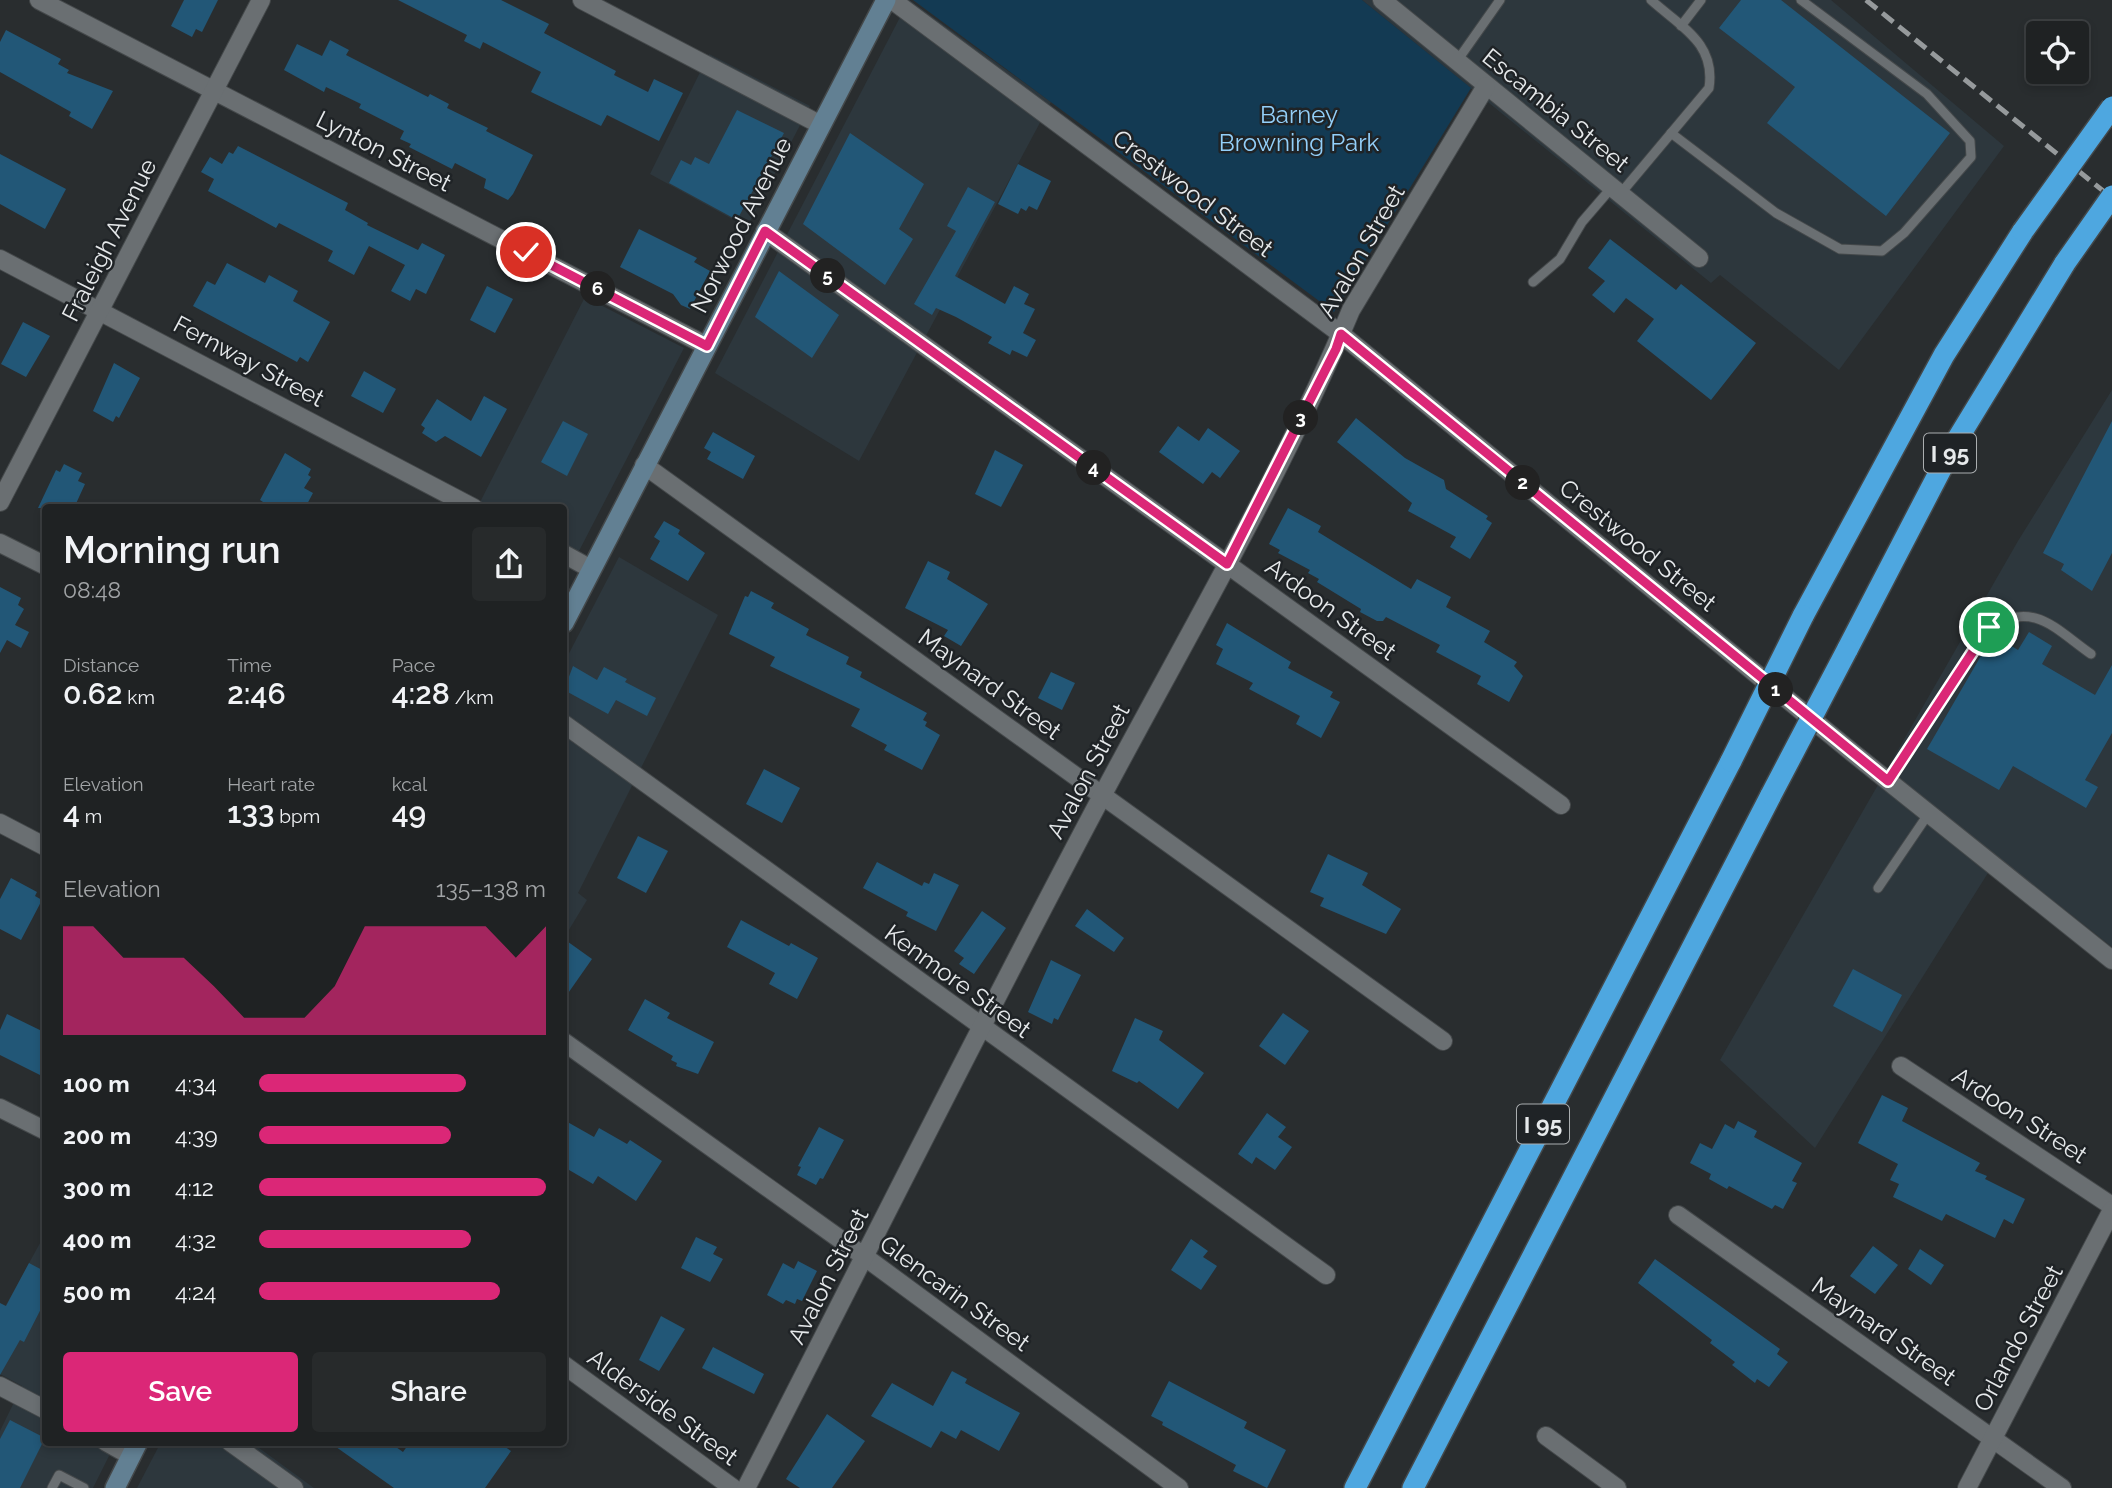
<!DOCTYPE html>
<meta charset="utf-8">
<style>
:root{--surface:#1f2223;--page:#272a2b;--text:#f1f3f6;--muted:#a1a4a6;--line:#3c3f41;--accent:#db2777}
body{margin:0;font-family:Raleway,sans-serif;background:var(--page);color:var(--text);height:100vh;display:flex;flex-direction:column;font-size:26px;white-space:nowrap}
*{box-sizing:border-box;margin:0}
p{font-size:23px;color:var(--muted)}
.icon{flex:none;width:38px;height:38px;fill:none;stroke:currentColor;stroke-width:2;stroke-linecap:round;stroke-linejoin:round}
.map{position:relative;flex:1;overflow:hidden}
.details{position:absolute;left:42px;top:504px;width:525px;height:942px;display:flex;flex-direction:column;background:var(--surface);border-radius:7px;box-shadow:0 4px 10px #0003,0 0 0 2px var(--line)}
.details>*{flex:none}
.tools{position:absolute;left:2026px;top:21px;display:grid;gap:14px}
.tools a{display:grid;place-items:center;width:63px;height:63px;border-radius:7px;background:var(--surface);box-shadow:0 4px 10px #0003,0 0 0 2px var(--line);font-size:35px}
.pin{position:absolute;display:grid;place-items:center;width:60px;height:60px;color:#fff;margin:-30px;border:4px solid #fff;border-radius:50%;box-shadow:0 2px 7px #0007}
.km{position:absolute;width:35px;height:35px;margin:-18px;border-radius:50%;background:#222;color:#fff;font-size:19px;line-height:35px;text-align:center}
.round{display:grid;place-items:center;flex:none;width:74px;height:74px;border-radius:7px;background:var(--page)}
.headline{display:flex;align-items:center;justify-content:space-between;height:119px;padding:0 21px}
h1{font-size:38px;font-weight:600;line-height:52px}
.stats{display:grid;grid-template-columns:repeat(3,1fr);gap:10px;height:119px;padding:7px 21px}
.stats div{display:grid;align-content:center}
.stats b{font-size:30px;font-weight:600}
.stats small{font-size:19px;font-weight:400}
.stats p{font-size:19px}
.chart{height:196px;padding:14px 21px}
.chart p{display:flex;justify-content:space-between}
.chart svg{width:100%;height:126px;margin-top:7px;fill:var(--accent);opacity:.7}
.primary-button{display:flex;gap:14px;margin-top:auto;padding:14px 21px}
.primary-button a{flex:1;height:80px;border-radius:7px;background:var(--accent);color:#fff;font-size:28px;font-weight:600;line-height:80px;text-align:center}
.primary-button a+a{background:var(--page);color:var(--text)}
ul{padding:0 21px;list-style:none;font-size:23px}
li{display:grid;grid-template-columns:112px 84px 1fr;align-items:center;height:52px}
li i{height:18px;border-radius:9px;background:var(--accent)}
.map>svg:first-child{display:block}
.built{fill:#2d373d}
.green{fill:#133a53}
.building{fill:#225777}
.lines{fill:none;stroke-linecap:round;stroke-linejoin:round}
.service-casing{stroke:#44484a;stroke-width:11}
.minor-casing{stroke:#44484a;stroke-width:20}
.secondary-casing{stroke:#44484a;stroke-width:22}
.motorway-casing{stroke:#44484a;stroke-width:24}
.service{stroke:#6a6f72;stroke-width:9}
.minor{stroke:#6a6f72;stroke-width:18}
.secondary{stroke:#628093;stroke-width:19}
.motorway{stroke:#4ea7e0;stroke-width:21}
.rail{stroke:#969a9c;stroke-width:5;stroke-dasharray:14 7;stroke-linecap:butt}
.motorway-bridge-casing{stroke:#44484a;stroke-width:24;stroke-linecap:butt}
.motorway-bridge{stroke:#4ea7e0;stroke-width:21}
.route-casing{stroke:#fff;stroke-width:14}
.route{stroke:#db2777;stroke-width:9}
.labels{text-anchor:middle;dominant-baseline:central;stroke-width:5;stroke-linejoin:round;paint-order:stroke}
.shield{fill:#1f2326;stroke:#aaaeb0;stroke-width:2}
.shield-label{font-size:23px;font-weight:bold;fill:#e6e9eb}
.street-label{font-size:24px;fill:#e6e9eb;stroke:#1f2326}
.park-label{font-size:24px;fill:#93cff9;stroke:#1f2326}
</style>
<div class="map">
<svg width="2112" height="1488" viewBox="0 0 2112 1488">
<rect width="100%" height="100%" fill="#292d2f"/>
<g class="built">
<path d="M 909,0 L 1051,102 L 859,461 L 715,373 Z"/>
<path d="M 1362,0 L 1831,0 L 2004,146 L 1839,370 L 1720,275 L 1711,283 Z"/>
<path d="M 709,54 L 810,106 L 747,227 L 650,174 Z"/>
<path d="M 585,297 L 684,348 L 564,580 L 564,508 L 477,508 Z"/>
<path d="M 2112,390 L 2112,947 L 1998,857 L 1815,1148 L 1720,1060 L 2018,541 Z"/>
<path d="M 619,557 L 718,615 L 578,893 L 587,900 L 564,938 L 564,663 Z"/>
<path d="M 45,1234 L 46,1442 L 116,1442 L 93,1488 L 0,1488 L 0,1431 L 22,1386 L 0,1374 L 0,1316 Z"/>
<path d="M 161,1442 L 251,1442 L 314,1488 L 137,1488 Z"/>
</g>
<path class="green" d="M 913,0 L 1362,0 L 1471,88 L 1334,312 Z"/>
<g class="building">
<path d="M 184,0 L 218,0 L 202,32 L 196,29 L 192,37 L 171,26 Z"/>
<path d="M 398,0 L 501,0 L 549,24 L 544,33 L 616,71 L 614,75 L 648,92 L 654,79 L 683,93 L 659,141 L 607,115 L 601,126 L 531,92 L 541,72 L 483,42 L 480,49 L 464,41 L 467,35 Z"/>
<path d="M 1741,0 L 1781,0 L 1950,133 L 1886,216 L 1767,123 L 1795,87 L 1719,28 Z"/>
<path d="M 6,30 L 61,59 L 58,64 L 69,70 L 67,73 L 113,91 L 92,129 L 69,116 L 71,112 L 0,72 L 0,42 Z"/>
<path d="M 330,40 L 349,50 L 346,55 L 428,97 L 430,94 L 449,104 L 447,108 L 488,128 L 486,131 L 533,155 L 513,194 L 508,200 L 484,188 L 486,179 L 455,163 L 452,169 L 409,147 L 411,144 L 400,139 L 404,131 L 359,108 L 361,104 L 326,87 L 324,92 L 284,70 L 297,44 L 322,56 Z"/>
<path d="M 737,110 L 784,133 L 737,220 L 669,183 L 681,160 L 691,165 L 695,157 L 709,164 Z"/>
<path d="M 850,133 L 924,184 L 899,229 L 913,239 L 885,285 L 803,224 Z"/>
<path d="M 238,146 L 348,203 L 345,210 L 368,223 L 367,225 L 418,250 L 422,243 L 445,255 L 426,294 L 416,289 L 410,301 L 391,291 L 405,265 L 369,246 L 354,275 L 328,261 L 333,251 L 279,223 L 276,228 L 208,191 L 214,179 L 201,172 L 210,157 L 222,164 L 229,152 L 233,154 Z"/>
<path d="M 0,154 L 66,189 L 45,229 L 0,204 Z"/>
<path d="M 1018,164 L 1051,181 L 1037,210 L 1029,206 L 1026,211 L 1021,208 L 1018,214 L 998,204 Z"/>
<path d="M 968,187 L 995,202 L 955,276 L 1005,304 L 1014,286 L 1029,294 L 1024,304 L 1035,309 L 1023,333 L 1036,340 L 1027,357 L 1012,350 L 1010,355 L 988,343 L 992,337 L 956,317 L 936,308 L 932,315 L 914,304 L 956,231 L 947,226 Z"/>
<path d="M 639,229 L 697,258 L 694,262 L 710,271 L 690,309 L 681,305 L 673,294 L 620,267 Z"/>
<path d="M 1610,239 L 1676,290 L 1681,284 L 1756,343 L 1711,400 L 1637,341 L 1654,319 L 1626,298 L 1614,313 L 1592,295 L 1605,281 L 1588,268 Z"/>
<path d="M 227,263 L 265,283 L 269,275 L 298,291 L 293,301 L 330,322 L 308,362 L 300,357 L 297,362 L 193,306 L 207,281 L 215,285 Z"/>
<path d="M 779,271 L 839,315 L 812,358 L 755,317 Z"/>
<path d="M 487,286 L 513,299 L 495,333 L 470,320 Z"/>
<path d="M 23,322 L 50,336 L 26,377 L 1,364 Z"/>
<path d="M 114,363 L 140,378 L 119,418 L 116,416 L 113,422 L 93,411 Z"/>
<path d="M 364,371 L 396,389 L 383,413 L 351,396 Z"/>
<path d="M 484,396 L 507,409 L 481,457 L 445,436 L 436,442 L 422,433 L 425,428 L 421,425 L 437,399 L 471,421 Z"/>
<path d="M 1356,418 L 1405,458 L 1444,480 L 1446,489 L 1488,516 L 1486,519 L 1492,523 L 1470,559 L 1450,547 L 1456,537 L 1408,511 L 1412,503 L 1337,442 Z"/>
<path d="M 563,421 L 588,434 L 567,476 L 541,462 Z"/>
<path d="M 2112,421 L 2112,553 L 2092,591 L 2061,570 L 2064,564 L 2043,553 Z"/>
<path d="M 1178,426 L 1199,441 L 1208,428 L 1240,451 L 1220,478 L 1212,472 L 1203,484 L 1159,452 Z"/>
<path d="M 713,432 L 755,456 L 743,479 L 707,459 L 711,452 L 704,448 Z"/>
<path d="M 995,450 L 1023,465 L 1001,507 L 975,494 Z"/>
<path d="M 285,453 L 311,469 L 308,475 L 311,477 L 304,488 L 313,493 L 305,508 L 272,508 L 260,500 Z"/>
<path d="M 64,464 L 82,473 L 78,481 L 85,484 L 74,508 L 38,508 L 56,470 L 60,472 Z"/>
<path d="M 1288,508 L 1321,526 L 1318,532 L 1411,589 L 1417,579 L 1451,597 L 1446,607 L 1490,631 L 1484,642 L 1517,662 L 1514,666 L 1523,676 L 1509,702 L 1477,684 L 1481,676 L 1436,652 L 1440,645 L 1386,617 L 1383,621 L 1377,621 L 1360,612 L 1361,609 L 1317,582 L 1319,579 L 1308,573 L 1310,570 L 1278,553 L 1280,550 L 1269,544 Z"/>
<path d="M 664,521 L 680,530 L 678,534 L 705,553 L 688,581 L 650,559 L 660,541 L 654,537 Z"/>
<path d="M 928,561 L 950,572 L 947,579 L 988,604 L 961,646 L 944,636 L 948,630 L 905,608 Z"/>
<path d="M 0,587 L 21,598 L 18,605 L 24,609 L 15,625 L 29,632 L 21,648 L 7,640 L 0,653 Z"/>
<path d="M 751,591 L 774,603 L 771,608 L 809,629 L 806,635 L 849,657 L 846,664 L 862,672 L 860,677 L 927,713 L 923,720 L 927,722 L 925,726 L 940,735 L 922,770 L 884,750 L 887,745 L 851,726 L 860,709 L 770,666 L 775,657 L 729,634 L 745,596 L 748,597 Z"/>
<path d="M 1227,623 L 1291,662 L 1288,668 L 1333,692 L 1330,697 L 1340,702 L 1321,738 L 1296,724 L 1300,716 L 1249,689 L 1253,683 L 1216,664 L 1223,649 L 1216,645 Z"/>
<path d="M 2029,632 L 2052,646 L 2042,664 L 2095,695 L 2112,665 L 2112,733 L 2085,780 L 2098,787 L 2086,808 L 2013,766 L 1999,790 L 1927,749 L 1993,635 L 2018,650 Z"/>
<path d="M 573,666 L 597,680 L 604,667 L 627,679 L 625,682 L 656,698 L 647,716 L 616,700 L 608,714 L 564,690 Z"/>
<path d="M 1051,672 L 1075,683 L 1062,710 L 1038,698 Z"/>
<path d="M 764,769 L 800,788 L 782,823 L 746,804 Z"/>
<path d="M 638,836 L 668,851 L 646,893 L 617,878 Z"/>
<path d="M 1328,854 L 1368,873 L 1362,885 L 1401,909 L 1386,934 L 1320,906 L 1324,898 L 1310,892 Z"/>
<path d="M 877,862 L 922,886 L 924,882 L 929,884 L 934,873 L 959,885 L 936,931 L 906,916 L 908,912 L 863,888 Z"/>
<path d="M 11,878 L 37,892 L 35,896 L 42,900 L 21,940 L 0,929 L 0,899 Z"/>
<path d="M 1087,909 L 1124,938 L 1114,952 L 1075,926 Z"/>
<path d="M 982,911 L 1006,928 L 974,974 L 959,964 L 964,958 L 954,951 Z"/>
<path d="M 741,920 L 789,946 L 791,943 L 818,958 L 797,999 L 769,984 L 775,973 L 727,947 Z"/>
<path d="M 564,939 L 592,959 L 564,999 Z"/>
<path d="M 1051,960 L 1081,975 L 1058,1020 L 1054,1018 L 1052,1024 L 1028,1012 Z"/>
<path d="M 1853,969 L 1902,995 L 1882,1032 L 1833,1006 Z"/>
<path d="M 645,999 L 670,1013 L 667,1018 L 714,1042 L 698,1074 L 676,1066 L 677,1063 L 671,1060 L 673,1056 L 628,1030 Z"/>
<path d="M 1283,1013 L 1309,1031 L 1285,1065 L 1259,1046 Z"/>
<path d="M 7,1014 L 46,1033 L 46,1078 L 0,1055 L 0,1030 Z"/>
<path d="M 1135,1018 L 1163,1031 L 1159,1040 L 1204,1073 L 1178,1109 L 1139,1081 L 1137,1083 L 1112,1071 Z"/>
<path d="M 1882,1095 L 1908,1108 L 1902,1121 L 1980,1163 L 1975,1171 L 1987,1176 L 1985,1179 L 2025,1199 L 2013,1224 L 2004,1219 L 1995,1238 L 1946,1214 L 1942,1221 L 1893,1197 L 1899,1184 L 1890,1180 L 1898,1164 L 1858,1143 Z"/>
<path d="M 1267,1113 L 1286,1127 L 1278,1137 L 1292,1147 L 1275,1170 L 1256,1157 L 1252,1164 L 1238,1154 Z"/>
<path d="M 564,1120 L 594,1137 L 599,1128 L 627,1144 L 630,1140 L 662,1161 L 636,1201 L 598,1176 L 593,1184 L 564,1167 Z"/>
<path d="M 1738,1121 L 1757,1131 L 1754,1137 L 1802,1163 L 1792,1181 L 1797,1183 L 1783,1209 L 1775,1205 L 1772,1209 L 1729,1186 L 1727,1189 L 1709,1179 L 1711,1174 L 1690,1163 L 1700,1143 L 1712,1149 L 1725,1124 L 1734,1129 Z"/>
<path d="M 819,1127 L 844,1140 L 823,1179 L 820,1178 L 816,1185 L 797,1175 L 801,1167 L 798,1166 Z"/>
<path d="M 696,1237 L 717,1247 L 713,1254 L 723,1259 L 710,1282 L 681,1268 Z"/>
<path d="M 1191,1239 L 1208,1251 L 1203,1257 L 1217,1266 L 1201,1290 L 1171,1270 Z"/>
<path d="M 1873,1246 L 1898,1265 L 1875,1294 L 1850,1276 Z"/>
<path d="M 1920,1249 L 1944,1265 L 1931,1285 L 1908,1269 Z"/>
<path d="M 1655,1259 L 1780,1349 L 1777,1354 L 1788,1362 L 1769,1387 L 1757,1379 L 1755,1383 L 1732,1365 L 1735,1362 L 1710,1343 L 1712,1340 L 1638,1283 Z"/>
<path d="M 798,1261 L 817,1271 L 802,1301 L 797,1299 L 795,1304 L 786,1300 L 783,1304 L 767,1295 L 783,1263 L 794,1269 Z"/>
<path d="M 29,1263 L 46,1272 L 46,1299 L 24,1342 L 20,1340 L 0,1375 L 0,1303 L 6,1306 Z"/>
<path d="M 661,1316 L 685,1329 L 659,1371 L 639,1360 Z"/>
<path d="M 713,1347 L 764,1374 L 754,1394 L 702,1368 Z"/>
<path d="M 952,1371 L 967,1379 L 965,1383 L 1020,1413 L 999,1451 L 961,1430 L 956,1439 L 941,1431 L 931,1448 L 871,1416 L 892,1383 L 933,1406 Z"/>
<path d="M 1169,1381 L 1247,1422 L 1244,1428 L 1286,1450 L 1267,1488 L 1233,1471 L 1236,1465 L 1162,1425 L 1163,1422 L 1151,1416 Z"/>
<path d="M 827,1414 L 865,1441 L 832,1488 L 800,1488 L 786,1479 Z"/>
<path d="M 10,1420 L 45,1438 L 20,1488 L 0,1488 L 0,1439 Z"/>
<path d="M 329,1442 L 389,1442 L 403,1452 L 410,1442 L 498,1442 L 511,1451 L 485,1488 L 394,1488 Z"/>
</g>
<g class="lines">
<g class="service-casing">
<g id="service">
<path d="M 1681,26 L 1701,0"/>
<path d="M 1457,61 L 1500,0"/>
<path d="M 1671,133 L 1776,213 L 1840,249 L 1882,251 L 1904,233 L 1971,157 L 1970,141 L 1927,94 L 1801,0"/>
<path d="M 1621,193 L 1709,88 C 1716,43 1681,27 1651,0"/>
<path d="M 1533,282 L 1560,259 L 1582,222 L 1613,186"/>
<path d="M 1888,781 L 1989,627 C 2035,601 2054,628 2091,654"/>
<path d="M 1878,888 L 1929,813"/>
<path d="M 52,1488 L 59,1475 L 84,1488"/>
</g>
</g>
<g class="minor-casing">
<g id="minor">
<path d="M 39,0 L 707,346"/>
<path d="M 582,0 L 821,125"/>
<path d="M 892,0 L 1341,334 L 1853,753 L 2112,960"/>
<path d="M 1382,0 L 1699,258"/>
<path d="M 765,231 L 1561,805"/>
<path d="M 0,259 L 474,508"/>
<path d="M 644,465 L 1443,1041"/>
<path d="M 0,502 L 261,0"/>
<path d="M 0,543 L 46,566"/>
<path d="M 564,554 L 591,569"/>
<path d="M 564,724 L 1326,1275"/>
<path d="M 0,823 L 46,847"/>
<path d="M 564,1042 L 865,1257 L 1179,1488"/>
<path d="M 1901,1066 L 2112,1206"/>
<path d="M 0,1108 L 46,1131"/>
<path d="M 1678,1215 L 2062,1488"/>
<path d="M 564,1365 L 733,1488"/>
<path d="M 0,1386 L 46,1410"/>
<path d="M 1546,1436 L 1617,1488"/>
<path d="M 106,1442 L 131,1456"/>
<path d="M 230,1442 L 294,1488"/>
<path d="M 746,1488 C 865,1257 980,1025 1102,796 C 1187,636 1281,477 1351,310 L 1486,86"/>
<path d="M 1967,1488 L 2112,1210"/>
</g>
</g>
<g class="secondary-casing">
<g id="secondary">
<path d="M 564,623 L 886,0"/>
<path d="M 115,1488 L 138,1442"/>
</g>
</g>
<g class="motorway-casing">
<g id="motorway">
<path d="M 1803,616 L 1944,355 L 2023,231"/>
<path d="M 1847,650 L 1952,448 L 2065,263"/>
<path d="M 1355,1488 L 1731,761"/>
<path d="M 1413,1488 L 1771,795"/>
</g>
</g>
<use href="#service" class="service"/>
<use href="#minor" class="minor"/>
<use href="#secondary" class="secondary"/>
<use href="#motorway" class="motorway"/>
<path class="rail" d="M 1866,0 L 2112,198"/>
<g class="motorway-bridge-casing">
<g id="motorway-bridge">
<path d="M 2023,231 L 2112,107"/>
<path d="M 2065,263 L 2112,196"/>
<path d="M 1731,761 L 1803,616"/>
<path d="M 1771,795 L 1847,650"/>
</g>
</g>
<use href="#motorway-bridge" class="motorway-bridge"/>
</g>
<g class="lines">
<g class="route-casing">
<path id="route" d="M 526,252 L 707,346 L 765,231 L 1227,564 L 1336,349 L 1341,334 L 1888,781 L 1989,627"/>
</g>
<use href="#route" class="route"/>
</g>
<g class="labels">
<g class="shield">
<rect x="1924" y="433.5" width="52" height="39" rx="5"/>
<rect x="1517" y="1104.5" width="52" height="39" rx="5"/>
</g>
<g class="shield-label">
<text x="1950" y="453">I 95</text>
<text x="1543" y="1124">I 95</text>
</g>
<g class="street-label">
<text transform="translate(1556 110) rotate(39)">Escambia Street</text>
<text transform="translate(384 151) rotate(27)">Lynton Street</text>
<text transform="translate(1193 193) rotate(37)">Crestwood Street</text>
<text transform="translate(741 225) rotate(-63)">Norwood Avenue</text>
<text transform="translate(109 240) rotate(-63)">Fraleigh Avenue</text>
<text transform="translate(1361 251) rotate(-60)">Avalon Street</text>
<text transform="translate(249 361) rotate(28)">Fernway Street</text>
<text transform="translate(1638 545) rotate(39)">Crestwood Street</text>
<text transform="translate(1331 609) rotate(36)">Ardoon Street</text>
<text transform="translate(990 684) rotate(36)">Maynard Street</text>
<text transform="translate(1088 771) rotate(-62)">Avalon Street</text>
<text transform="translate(958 981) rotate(36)">Kenmore Street</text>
<text transform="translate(2020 1115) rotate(33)">Ardoon Street</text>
<text transform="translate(828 1276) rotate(-63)">Avalon Street</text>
<text transform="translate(955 1293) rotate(36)">Glencarin Street</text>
<text transform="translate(1884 1331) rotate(35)">Maynard Street</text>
<text transform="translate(2018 1338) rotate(-62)">Orlando Street</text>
<text transform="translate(663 1407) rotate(36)">Alderside Street</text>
</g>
<g class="park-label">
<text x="1299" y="114">Barney<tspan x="1299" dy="28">Browning Park</tspan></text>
</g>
</g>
</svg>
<div class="tools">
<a><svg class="icon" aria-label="locate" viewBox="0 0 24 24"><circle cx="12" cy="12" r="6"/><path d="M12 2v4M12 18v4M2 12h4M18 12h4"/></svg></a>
</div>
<div class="pin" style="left:1989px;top:627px;background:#1e9e55"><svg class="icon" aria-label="arrive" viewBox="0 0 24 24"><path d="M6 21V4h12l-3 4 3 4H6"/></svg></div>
<div class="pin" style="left:526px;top:252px;background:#d93025"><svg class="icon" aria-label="check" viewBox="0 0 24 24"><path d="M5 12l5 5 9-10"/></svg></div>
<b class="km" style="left:1776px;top:690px">1</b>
<b class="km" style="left:1523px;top:483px">2</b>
<b class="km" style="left:1301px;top:418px">3</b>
<b class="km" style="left:1094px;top:468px">4</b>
<b class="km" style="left:828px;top:276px">5</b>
<b class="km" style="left:598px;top:289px">6</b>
<section class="details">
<div class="headline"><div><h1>Morning run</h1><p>08:48</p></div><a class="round"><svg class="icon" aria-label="share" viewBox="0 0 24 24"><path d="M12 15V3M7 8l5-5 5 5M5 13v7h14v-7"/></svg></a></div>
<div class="stats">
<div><p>Distance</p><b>0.62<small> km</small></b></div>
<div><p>Time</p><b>2:46</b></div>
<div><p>Pace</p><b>4:28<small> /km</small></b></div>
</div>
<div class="stats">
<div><p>Elevation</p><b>4<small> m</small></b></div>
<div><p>Heart rate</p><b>133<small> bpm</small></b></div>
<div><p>kcal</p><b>49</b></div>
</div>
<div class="chart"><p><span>Elevation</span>135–138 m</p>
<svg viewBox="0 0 160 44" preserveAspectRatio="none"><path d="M0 44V6L10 6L20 17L30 17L40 17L50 27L60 38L70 38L80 38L90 27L100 6L110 6L120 6L130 6L140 6L150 17L160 6V44z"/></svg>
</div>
<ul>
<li><b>100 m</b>4:34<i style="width:72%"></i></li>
<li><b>200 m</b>4:39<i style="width:67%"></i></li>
<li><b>300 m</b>4:12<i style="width:100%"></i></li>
<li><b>400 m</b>4:32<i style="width:74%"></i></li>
<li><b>500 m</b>4:24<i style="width:84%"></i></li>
</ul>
<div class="primary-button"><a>Save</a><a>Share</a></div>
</section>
</div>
